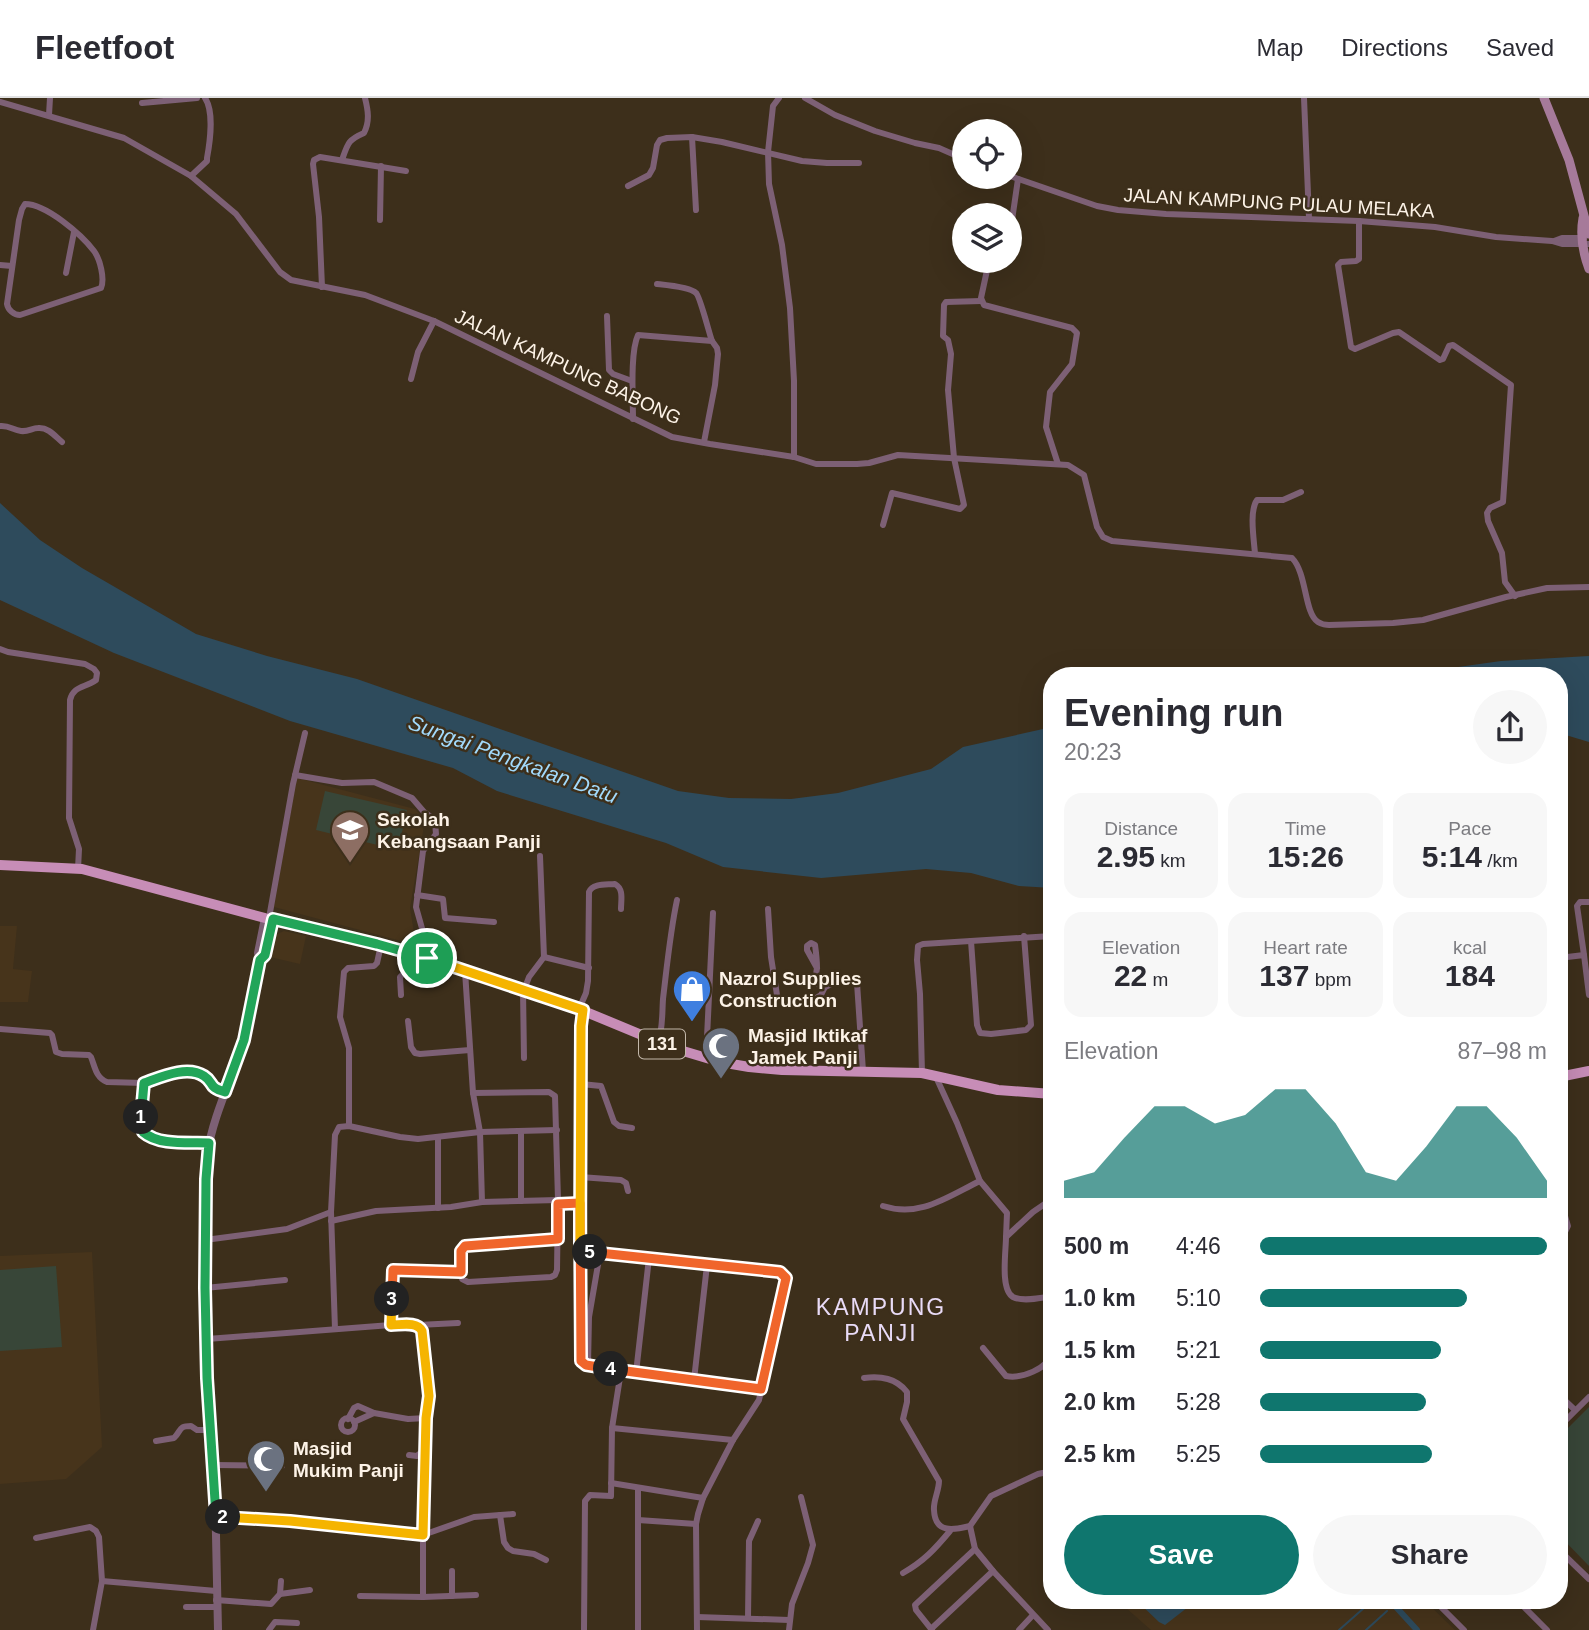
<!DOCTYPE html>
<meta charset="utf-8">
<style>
:root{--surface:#fff;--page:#f7f7f7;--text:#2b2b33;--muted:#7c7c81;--line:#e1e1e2;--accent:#0f766e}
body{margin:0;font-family:Helvetica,sans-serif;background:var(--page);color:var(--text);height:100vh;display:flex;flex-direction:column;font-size:26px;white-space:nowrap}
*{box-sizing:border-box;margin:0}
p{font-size:23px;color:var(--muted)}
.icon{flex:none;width:38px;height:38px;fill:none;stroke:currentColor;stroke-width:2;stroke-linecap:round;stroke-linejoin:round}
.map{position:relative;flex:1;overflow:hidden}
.sheet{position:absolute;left:1043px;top:569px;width:525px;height:942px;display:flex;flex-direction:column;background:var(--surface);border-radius:28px;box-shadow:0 7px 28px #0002}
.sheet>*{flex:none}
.tools{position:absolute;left:952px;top:21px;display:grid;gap:14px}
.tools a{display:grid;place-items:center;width:70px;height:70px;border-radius:50%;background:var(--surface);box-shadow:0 7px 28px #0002;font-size:35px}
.pin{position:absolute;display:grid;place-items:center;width:60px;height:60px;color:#fff;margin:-30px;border:4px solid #fff;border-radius:50%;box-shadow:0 2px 7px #0007}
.km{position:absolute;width:35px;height:35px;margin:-18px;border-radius:50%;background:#222;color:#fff;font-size:19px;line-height:35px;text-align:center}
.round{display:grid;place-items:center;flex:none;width:74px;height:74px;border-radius:37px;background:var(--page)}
.summary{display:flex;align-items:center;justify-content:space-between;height:119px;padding:0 21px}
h1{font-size:38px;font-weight:800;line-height:52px}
.figures{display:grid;grid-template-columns:repeat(3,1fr);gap:10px;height:119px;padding:7px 21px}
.figures div{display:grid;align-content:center;border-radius:18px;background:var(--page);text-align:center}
.figures b{font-size:30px;font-weight:800}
.figures small{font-size:19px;font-weight:400}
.figures p{font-size:19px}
.chart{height:196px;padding:14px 21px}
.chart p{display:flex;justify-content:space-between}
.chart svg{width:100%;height:126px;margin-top:7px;fill:var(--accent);opacity:.7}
.action{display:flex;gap:14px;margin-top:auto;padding:14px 21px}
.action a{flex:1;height:80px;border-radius:42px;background:var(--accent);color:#fff;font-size:28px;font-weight:800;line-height:80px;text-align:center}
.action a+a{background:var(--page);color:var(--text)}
ul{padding:0 21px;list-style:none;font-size:23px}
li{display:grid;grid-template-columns:112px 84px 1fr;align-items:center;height:52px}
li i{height:18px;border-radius:9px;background:var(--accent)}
header{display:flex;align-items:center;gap:42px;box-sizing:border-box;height:98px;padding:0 35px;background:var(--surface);border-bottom:2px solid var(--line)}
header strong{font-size:33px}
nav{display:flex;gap:38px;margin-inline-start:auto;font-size:24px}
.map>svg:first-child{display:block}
.built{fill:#47341b}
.green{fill:#384638}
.water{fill:#2e4b5c}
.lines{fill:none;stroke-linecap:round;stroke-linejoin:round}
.stream{stroke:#2e4b5c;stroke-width:2}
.canal{stroke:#2e4b5c;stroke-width:6}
.minor{stroke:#7d6075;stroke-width:6}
.tertiary{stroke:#7d6075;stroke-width:8}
.secondary{stroke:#a67a9a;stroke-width:9}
.primary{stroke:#c78db7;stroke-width:10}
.split-1-casing{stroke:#fff;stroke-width:14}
.split-2-casing{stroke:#fff;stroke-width:14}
.split-3-casing{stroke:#fff;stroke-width:14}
.split-4-casing{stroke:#fff;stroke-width:14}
.split-5-casing{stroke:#fff;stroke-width:14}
.split-6-casing{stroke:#fff;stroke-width:14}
.split-1{stroke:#22a559;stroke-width:9}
.split-2{stroke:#22a559;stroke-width:9}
.split-3{stroke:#f5b400;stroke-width:9}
.split-4{stroke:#f0652b;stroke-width:9}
.split-5{stroke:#f0652b;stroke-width:9}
.split-6{stroke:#f5b400;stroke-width:9}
.labels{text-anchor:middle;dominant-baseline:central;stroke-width:5;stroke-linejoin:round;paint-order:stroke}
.shield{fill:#3d2f1b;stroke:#c3b8aa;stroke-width:2}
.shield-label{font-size:18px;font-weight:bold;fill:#fdf3e7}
.street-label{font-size:19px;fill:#fdf3e7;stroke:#3d2f1b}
.poi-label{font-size:19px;font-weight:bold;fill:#fdf3e7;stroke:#3d2f1b;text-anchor:start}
.water-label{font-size:21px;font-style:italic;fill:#a2dafc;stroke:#3d2f1b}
.quarter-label{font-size:23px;letter-spacing:2px;fill:#e9dbf7;stroke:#3d2f1b}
</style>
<header>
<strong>Fleetfoot</strong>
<nav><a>Map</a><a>Directions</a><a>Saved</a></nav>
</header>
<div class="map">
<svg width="1589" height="1532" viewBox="0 0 1589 1532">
<rect width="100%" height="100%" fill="#3d2f1b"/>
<g class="built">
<path d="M 297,680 L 415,711 L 425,722 L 410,810 L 416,847 L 274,809 Z"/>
<path d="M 0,828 L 17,828 L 13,871 L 32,873 L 28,904 L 0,904 Z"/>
<path d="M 284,833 L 306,838 L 300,866 L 270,859 L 275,837 Z"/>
<path d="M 92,1154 L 102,1349 L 66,1381 L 0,1386 L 0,1158 Z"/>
<path d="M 1117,1502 L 1424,1502 L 1455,1532 L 1151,1532 Z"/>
</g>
<g class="green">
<path d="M 325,693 L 407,712 L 398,752 L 316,732 Z"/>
<path d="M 56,1168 L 62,1249 L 0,1253 L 0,1172 Z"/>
<path d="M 1589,1309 L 1589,1468 L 1559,1437 L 1559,1339 Z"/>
</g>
<g class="water">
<path d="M 0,405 L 40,442 L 82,470 L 196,536 L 267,558 L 357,581 L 678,693 L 729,700 L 791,701 L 838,695 L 931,671 L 963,649 L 1052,629 L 1052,790 L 1019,788 L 971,775 L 926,771 L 821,780 L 723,769 L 666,745 L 497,693 L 453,670 L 290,623 L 114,555 L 0,502 Z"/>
<path d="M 1589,558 L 1589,644 L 1559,635 L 1559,578 L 1401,577 L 1501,563 Z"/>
<path d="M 1136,1502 L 1197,1502 L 1165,1527 L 1159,1524 Z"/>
</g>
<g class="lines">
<g class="stream">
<path d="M 1339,1532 L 1373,1502"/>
<path d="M 1366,1532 L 1387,1513"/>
</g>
<path class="canal" d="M 1396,1509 L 1417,1532"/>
<g class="minor">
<path d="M 779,0 L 773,8 L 768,54 L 769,86 L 782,147 L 790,210 L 794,283 L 794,359"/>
<path d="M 805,0 L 835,17 L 875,33 L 915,45 L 939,50 L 964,61"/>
<path d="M 1304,0 L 1309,120"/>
<path d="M 0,4 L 124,40 L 191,78 L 236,116 L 280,174 L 291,182 L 365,197 L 434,223 L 672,339 L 710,346 L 794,359 L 816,366 L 857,366 L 869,365 L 898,357 L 1068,367 L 1084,377 L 1097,429 L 1103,439 L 1112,443 L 1292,460 C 1307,475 1304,515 1318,524 C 1321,526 1327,527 1329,527 L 1393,525 L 1423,522 L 1506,499 L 1547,490 L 1589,489"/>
<path d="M 142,5 L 197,0"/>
<path d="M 49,17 L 50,0"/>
<path d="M 692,39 L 696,112"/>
<path d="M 342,62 C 348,45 348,42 364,35 C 370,23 368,12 365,0"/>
<path d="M 191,78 L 207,63 L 207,60 C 210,44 214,13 205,0"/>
<path d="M 1010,78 L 1097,108 L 1118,112 L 1166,116 L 1359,123 L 1435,129 L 1496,139 L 1552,143 L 1562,146 L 1589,146"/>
<path d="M 628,88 L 649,77 L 653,70 L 657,47 L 660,42 L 667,40 L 692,39 L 722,44 L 802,63 L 827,65 L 859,65"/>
<path d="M 25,106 C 46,106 81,136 94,153 C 100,161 105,181 101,190 L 20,217 C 14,217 8,212 7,206 L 19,122 L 22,111 Z"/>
<path d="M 380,122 L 381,68"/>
<path d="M 1359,123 L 1359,161 L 1356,163 L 1341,164 L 1338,167 L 1351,249 L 1355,251 L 1393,235 L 1399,234 L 1440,262 L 1443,261 L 1449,248 L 1453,247 L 1511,287 L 1503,404 L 1490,410 L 1487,415 L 1488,423 L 1502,455 L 1505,484 L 1515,498"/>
<path d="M 1010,136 L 1018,81"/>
<path d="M 1554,143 L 1562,140 L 1584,140"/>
<path d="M 989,163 L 981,200 L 984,207 L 1072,230 L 1077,235 L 1072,266 L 1050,294 L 1046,329 L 1058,366"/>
<path d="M 0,167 L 12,168"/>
<path d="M 66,175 L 74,134"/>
<path d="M 657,186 C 666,187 690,189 696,195 C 700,198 709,235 712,243"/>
<path d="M 322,189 L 319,119 L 313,66 L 314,62 L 320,59 L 406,73"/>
<path d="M 607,218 L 609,272 L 613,276 L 632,283"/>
<path d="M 411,281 L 418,254 L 434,223"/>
<path d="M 633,321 C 633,300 630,254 638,237 L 712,243 L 717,250 L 718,256 L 715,287 L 704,344"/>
<path d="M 0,328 C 9,327 13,332 21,333 C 28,334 32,330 38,330 C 48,329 55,338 62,344"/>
<path d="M 883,427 L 892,395 L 960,411 L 964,407 L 954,360 L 948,292 L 951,256 L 948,242 L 943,238 L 944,207 L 946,204 L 981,203"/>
<path d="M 1255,456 C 1254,442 1249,413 1257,402 L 1283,402 L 1301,394"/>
<path d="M 0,551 L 8,554 L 85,566 L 94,571 L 97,575 L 96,582 C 85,590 73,588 70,602 L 69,720 L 79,751 L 78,771"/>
<path d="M 295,677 L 342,685 L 374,684 L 412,700 L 424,714 L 431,719 L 435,724 L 436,736 L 423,753 L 416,809 L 427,848 L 427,860"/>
<path d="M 417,797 L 443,801 L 445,820 L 494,824"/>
<path d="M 768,811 L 771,859 L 777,897 L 779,901 L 786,904 L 816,900 L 821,897 L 825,889"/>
<path d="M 269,820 L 293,686 L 305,635"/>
<path d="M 971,843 L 977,927 L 980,935 L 991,936 L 1026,932 L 1031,927 L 1024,838"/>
<path d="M 1584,857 L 1577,808 L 1580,804 L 1589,804"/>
<path d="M 544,859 L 589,870"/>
<path d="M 1559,860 L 1584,857 L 1589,897"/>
<path d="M 817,870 L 807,852 L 807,848 L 811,845 L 815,847 C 816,854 817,862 817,870 C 816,877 815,879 817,886 L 825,889 C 835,885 848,874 857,885 L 863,973"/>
<path d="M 465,873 L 473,995 L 480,1034 L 482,1104"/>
<path d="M 523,892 L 524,960"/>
<path d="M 524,892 L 529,879 L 544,859 L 540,758"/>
<path d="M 401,897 L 400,879 L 412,867 L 415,856"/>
<path d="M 579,911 L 586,895 L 588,883 L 589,794 C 593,785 606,787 615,786 C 624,791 621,802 621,811"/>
<path d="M 583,912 L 581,928 L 581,1260 L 582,1264 L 588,1267"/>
<path d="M 408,923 L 411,949 L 415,955 L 420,956 L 470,952"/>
<path d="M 0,931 L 50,935 L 52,937 L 56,954 L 62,956 L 89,957 L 91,959 C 95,969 96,980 107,984 L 144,985 L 178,974 L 197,974 L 207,979 L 214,991 L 225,994"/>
<path d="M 658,944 C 663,931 662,915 663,901 C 667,868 670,835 677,802"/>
<path d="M 706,960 L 713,815"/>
<path d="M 922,975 L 920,896 L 917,862 L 918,848 L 923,846 L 1052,838"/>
<path d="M 936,979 L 957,1025 L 980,1083 L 1007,1115 L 1006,1139"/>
<path d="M 144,985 C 143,997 138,1018 141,1029 C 146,1047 194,1044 209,1044"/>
<path d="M 581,986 L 601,988 L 614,1024 L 619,1028 L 632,1030"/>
<path d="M 473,995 L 549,994 L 555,998 L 558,1102 L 557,1172 L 555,1177 L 551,1179 L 468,1184 L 462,1181 L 461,1153 L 465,1148 L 557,1141"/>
<path d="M 349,1028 L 349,950 L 340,919 L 344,874 L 348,870 L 374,868 L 377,865 L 381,847"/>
<path d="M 521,1034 L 521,1103"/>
<path d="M 580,1079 L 621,1082 L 626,1085 L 628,1093"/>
<path d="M 1559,1098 L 1568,1128 L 1565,1134 L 1559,1138"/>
<path d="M 1052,1101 L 1033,1114 L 1006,1139 C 1006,1153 1000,1192 1013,1199 C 1023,1204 1041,1200 1052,1198"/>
<path d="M 558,1106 L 580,1105"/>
<path d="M 883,1108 C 920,1120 947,1099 980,1083"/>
<path d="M 438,1110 L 438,1040"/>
<path d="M 331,1123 L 376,1113 L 451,1109 L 482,1104 L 558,1102"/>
<path d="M 205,1142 L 287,1131 L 331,1114"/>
<path d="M 580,1153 L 707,1167 L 694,1282"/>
<path d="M 205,1190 L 285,1182"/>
<path d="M 391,1227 L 393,1172 L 461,1174"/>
<path d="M 418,1227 L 458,1225"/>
<path d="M 335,1231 L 331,1114 L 335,1037 L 339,1029 L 349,1028 L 400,1039 L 418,1041 L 480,1034 L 557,1032"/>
<path d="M 207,1241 L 391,1227 L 418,1227 L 422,1232 L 429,1298 L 426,1320 L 423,1437 L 290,1423 L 216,1418"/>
<path d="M 983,1250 L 1006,1278 C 1021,1281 1048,1271 1052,1255"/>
<path d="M 588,1267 L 636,1275 L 761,1291"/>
<path d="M 588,1267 L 589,1219 L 600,1155"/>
<path d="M 636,1275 L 649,1160"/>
<path d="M 864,1280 C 881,1278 896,1280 907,1294 L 907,1304 L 903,1321 L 939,1383 C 939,1393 933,1403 934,1412 C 935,1436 954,1432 970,1428 L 991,1398 L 1038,1376 L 1052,1373"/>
<path d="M 1559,1297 L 1575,1312"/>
<circle cx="348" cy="1327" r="7"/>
<path d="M 348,1321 L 354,1310 L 358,1308 L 374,1315 L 408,1321 L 426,1320"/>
<path d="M 354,1324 L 374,1315"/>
<path d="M 1559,1329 L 1589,1299"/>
<path d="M 612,1330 L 733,1342"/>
<path d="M 156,1343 L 174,1340 C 182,1332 178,1328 191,1328 L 197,1332 L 211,1332"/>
<path d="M 409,1357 L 417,1358 L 425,1351"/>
<path d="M 214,1367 L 282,1368"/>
<path d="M 611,1385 L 703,1400"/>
<path d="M 500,1417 L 504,1444 L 508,1450 L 513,1453 L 534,1456 L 546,1462"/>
<path d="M 638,1422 L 696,1426"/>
<path d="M 970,1428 L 975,1451"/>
<path d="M 36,1440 L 90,1429 L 96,1433 L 99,1439 L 102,1483 L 216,1493"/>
<path d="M 1559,1452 L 1589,1481"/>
<path d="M 452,1473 L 452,1498"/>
<path d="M 903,1475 C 924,1463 935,1451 950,1433"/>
<path d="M 280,1496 L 310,1492"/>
<path d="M 360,1498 L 423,1499 L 423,1437 L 474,1419 L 513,1416"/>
<path d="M 423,1499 L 476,1497"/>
<path d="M 216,1502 L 271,1506 L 280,1496 L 281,1483"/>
<path d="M 1434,1502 L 1464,1532"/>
<path d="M 1517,1502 L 1547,1532"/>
<path d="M 186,1509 L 217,1509"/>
<path d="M 697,1519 L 789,1522"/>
<path d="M 748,1520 L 749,1443 L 758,1423"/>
<path d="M 931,1531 L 993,1473"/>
<path d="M 93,1532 L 102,1483"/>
<path d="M 269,1532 L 275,1524 L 297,1525"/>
<path d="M 584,1532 L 585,1403 L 590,1397 L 611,1398 L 612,1330 L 621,1273"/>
<path d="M 638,1532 L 638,1390"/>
<path d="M 697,1532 L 696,1426 L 698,1416 L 703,1400 L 733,1342 L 759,1302 L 786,1182 L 785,1177 L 780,1174 L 707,1167"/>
<path d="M 789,1532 L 792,1506 L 808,1465 L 813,1447 L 801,1399"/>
<path d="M 932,1532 L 916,1512 L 915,1507 L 975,1451 L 993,1473 L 1048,1532"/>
<path d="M 1019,1532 L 1033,1517"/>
</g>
<g class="tertiary">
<path d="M 260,862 L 265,857 L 273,821"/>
<path d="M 218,1532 L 215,1390 L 207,1280 L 205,1142 L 207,1057 C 213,1017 232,981 244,943 C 252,917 255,889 260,862 L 258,855 L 265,820"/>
</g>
<g class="secondary">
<path d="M 1544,0 L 1569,62 L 1589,136"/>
<path d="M 1583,120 C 1580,137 1583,155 1589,171"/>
</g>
<g class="primary">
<path d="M 0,767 L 82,771 L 265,820 L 415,856 L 562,904 L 673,950 L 720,964 L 749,969 L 782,972 L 922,975 L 998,992 L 1052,996"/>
<path d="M 1559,979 L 1589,973"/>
</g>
</g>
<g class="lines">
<g class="split-1-casing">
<path id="split-1" d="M 141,1019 L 144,985 C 161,979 187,967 204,978 C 215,985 207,989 225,994 L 244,942 L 260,862 L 265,857 L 273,821 L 377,846 L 427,860"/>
</g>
<g class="split-2-casing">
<path id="split-2" d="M 141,1019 L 143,1034 C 159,1048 189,1044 209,1045 L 206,1081 L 205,1190 L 207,1280 L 216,1418 L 223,1419"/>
</g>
<g class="split-3-casing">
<path id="split-3" d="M 223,1419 L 290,1423 L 423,1437 L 426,1320 L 429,1298 L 422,1233 C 417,1223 401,1227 391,1227 L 392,1201"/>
</g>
<g class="split-4-casing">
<path id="split-4" d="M 392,1201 L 393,1172 L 461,1174 L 461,1153 L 465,1148 L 558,1141 L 558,1106 L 580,1105 L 581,1263 L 586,1267 L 611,1271"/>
</g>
<g class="split-5-casing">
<path id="split-5" d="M 590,1154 L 780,1174 L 786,1180 L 761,1291 L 611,1271"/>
</g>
<g class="split-6-casing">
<path id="split-6" d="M 427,860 L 583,912 L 581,928 L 580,1153 L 590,1154"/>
</g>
<use href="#split-1" class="split-1"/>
<use href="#split-2" class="split-2"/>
<use href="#split-3" class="split-3"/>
<use href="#split-4" class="split-4"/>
<use href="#split-5" class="split-5"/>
<use href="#split-6" class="split-6"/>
</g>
<defs>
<g id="school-pin" transform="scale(2.0125)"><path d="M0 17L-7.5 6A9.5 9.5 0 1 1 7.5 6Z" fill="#8d6e63" stroke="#3d2f1b"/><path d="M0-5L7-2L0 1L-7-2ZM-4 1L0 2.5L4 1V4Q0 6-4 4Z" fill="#fff"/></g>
<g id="shop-pin" transform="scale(2.0125)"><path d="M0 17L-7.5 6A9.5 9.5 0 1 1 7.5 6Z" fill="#3f7fe0" stroke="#3d2f1b"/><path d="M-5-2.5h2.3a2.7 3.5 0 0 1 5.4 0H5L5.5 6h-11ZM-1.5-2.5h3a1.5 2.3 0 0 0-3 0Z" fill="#fff"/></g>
<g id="mosque-pin" transform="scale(2.0125)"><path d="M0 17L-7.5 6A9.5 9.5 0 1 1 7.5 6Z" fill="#6b7280" stroke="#3d2f1b"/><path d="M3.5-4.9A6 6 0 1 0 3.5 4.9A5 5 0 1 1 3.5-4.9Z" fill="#fff"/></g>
</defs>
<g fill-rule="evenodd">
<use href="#school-pin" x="350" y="732"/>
<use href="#shop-pin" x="692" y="891"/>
<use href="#mosque-pin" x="721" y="948"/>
<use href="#mosque-pin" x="266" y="1361"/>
</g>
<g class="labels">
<rect class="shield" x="639" y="931.5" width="46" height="29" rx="5"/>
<g class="shield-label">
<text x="662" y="946">131</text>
</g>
<g class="street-label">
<text transform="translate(1279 105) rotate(3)">JALAN KAMPUNG PULAU MELAKA</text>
<text transform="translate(568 269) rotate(25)">JALAN KAMPUNG BABONG</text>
</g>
<g class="poi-label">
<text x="377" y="721">Sekolah<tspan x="377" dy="22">Kebangsaan Panji</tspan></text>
<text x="719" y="880">Nazrol Supplies<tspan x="719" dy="22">Construction</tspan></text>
<text x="748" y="937">Masjid Iktikaf<tspan x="748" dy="22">Jamek Panji</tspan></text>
<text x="293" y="1350">Masjid<tspan x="293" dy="22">Mukim Panji</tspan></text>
</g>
<g class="water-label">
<text transform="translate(513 661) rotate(20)">Sungai Pengkalan Datu</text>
</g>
<g class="quarter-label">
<text x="881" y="1209">KAMPUNG<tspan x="881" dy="26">PANJI</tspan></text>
</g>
</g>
</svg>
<div class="tools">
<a><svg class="icon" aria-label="locate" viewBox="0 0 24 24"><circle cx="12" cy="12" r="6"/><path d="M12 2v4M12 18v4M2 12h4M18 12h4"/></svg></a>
<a><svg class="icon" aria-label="layers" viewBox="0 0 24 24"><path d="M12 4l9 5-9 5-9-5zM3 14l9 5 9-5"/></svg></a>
</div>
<div class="pin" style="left:427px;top:860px;background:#1e9e55"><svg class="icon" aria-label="arrive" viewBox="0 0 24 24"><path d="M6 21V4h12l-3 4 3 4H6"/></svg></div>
<b class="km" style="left:141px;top:1019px">1</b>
<b class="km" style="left:223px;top:1419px">2</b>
<b class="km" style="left:392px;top:1201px">3</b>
<b class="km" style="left:611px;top:1271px">4</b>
<b class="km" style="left:590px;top:1154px">5</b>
<section class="sheet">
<div class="summary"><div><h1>Evening run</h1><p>20:23</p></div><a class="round"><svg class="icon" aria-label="share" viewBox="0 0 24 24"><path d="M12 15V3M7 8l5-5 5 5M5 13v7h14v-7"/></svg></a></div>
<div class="figures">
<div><p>Distance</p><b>2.95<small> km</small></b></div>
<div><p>Time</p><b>15:26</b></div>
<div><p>Pace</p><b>5:14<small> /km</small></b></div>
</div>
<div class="figures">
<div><p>Elevation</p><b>22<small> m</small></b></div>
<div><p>Heart rate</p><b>137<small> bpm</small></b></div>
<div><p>kcal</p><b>184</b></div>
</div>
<div class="chart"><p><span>Elevation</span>87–98 m</p>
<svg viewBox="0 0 160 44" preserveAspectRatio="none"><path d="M0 44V38L10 35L20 23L30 12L40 12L50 18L60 15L70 6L80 6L90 18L100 35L110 38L120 26L130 12L140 12L150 23L160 38V44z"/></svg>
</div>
<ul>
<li><b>500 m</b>4:46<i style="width:100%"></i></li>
<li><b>1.0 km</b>5:10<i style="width:72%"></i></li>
<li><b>1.5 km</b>5:21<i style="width:63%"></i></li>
<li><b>2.0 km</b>5:28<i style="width:58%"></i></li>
<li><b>2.5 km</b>5:25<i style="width:60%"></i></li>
</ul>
<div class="action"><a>Save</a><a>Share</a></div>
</section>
</div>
